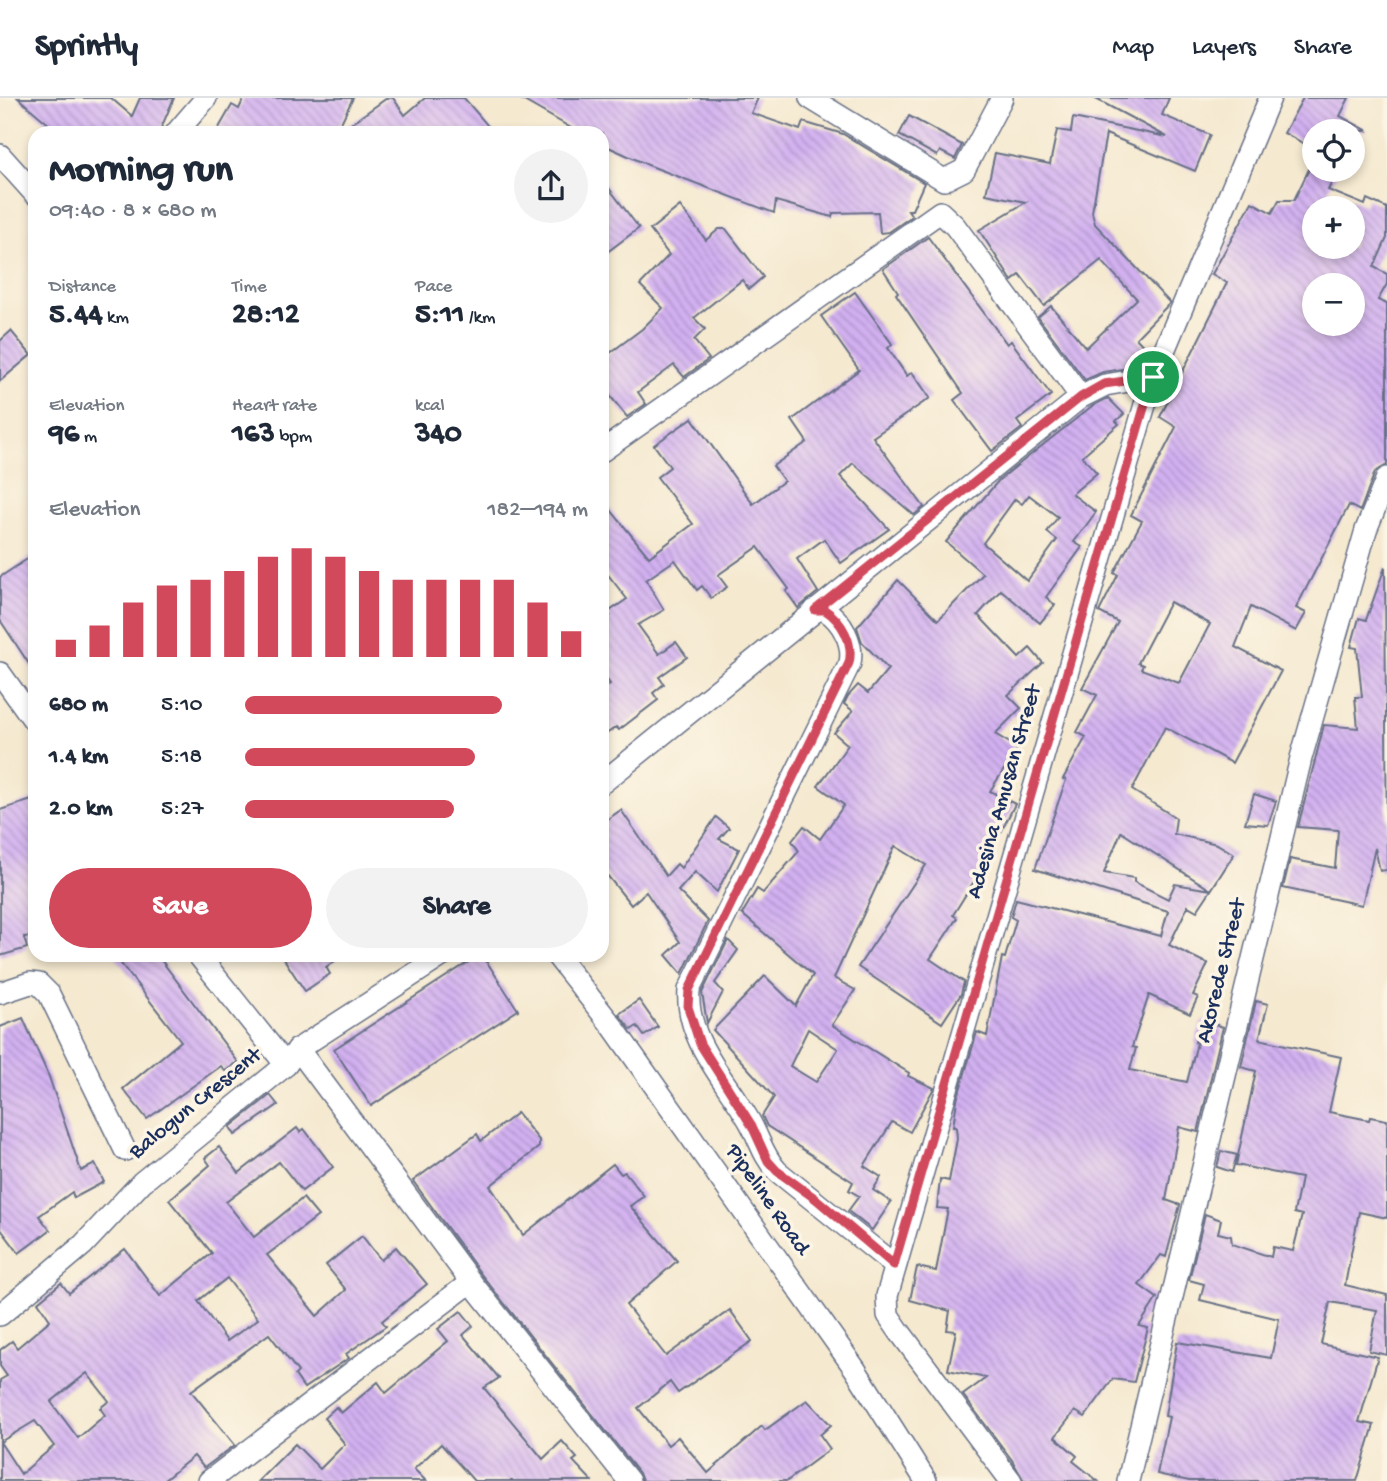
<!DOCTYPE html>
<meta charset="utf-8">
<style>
:root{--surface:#fff;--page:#f2f2f3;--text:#1f2937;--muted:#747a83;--line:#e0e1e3;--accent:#d1495b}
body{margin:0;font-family:"Gochi Hand",sans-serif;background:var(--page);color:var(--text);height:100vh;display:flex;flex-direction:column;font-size:26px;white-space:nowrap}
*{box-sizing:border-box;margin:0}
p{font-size:23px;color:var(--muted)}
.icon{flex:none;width:38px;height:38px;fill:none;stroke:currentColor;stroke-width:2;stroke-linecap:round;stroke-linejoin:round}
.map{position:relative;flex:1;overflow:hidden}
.drawer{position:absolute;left:28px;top:28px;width:581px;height:836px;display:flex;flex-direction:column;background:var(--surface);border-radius:21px;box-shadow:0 4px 10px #0003}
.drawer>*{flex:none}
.buttons{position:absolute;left:1302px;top:21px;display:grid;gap:14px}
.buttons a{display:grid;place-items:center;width:63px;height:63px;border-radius:50%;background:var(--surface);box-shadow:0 4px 10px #0003;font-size:35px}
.pin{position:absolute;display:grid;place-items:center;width:60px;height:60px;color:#fff;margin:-30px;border:4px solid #fff;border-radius:50%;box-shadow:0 2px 7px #0007}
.round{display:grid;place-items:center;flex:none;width:74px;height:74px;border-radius:37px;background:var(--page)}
.overview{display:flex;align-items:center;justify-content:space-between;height:119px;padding:0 21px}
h1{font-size:38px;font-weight:700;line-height:52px}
.figures{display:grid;grid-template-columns:repeat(3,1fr);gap:10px;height:119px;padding:7px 21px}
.figures div{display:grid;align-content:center}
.figures b{font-size:30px;font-weight:700}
.figures small{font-size:19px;font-weight:400}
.figures p{font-size:19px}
.chart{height:196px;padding:14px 21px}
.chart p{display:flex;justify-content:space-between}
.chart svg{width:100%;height:126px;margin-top:7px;stroke:var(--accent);stroke-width:6}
.button{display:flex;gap:14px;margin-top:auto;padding:14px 21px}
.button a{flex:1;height:80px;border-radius:42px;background:var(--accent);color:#fff;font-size:28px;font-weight:700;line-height:80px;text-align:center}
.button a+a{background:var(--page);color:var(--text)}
ul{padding:0 21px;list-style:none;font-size:23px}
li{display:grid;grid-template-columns:112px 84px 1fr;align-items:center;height:52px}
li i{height:18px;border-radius:9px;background:var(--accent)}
header{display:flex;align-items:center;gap:42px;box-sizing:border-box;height:98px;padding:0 35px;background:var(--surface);border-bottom:2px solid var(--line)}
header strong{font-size:33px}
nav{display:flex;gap:38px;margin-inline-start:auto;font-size:24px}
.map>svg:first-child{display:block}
.building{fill:url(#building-back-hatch);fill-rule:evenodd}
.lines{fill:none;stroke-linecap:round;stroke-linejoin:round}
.minor-casing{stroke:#677086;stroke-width:24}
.minor{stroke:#fff;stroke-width:21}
.route-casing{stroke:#fff;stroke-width:14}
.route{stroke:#d1495b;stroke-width:9}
.labels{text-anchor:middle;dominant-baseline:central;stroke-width:7;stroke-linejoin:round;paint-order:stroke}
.street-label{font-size:23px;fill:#1b2f5e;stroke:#fcf5e5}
</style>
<header>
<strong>Sprintly</strong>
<nav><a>Map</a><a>Layers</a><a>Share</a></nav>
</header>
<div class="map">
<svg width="1387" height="1383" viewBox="0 0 1387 1383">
<defs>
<pattern id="building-back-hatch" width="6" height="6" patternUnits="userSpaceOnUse" patternTransform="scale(1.75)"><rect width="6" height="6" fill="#d3b1f1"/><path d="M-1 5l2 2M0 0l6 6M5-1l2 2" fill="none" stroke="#aa90c6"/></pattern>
</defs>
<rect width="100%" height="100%" fill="#fcf5e5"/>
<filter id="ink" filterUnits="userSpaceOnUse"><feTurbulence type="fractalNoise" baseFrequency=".0143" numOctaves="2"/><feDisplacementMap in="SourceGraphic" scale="14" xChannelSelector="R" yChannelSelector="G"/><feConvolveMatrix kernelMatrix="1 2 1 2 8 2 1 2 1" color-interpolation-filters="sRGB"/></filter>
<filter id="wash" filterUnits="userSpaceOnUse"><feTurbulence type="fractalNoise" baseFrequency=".00686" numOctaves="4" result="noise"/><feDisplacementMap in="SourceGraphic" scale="28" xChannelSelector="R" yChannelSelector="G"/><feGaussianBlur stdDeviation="1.57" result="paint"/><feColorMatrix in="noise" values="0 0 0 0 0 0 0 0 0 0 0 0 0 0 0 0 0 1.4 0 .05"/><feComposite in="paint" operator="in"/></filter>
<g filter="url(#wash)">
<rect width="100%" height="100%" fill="#f5e9d0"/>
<g id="blocks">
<g class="building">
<path d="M 18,0 L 111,0 L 132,18 L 140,0 L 174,0 L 159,35 L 59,35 Z"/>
<path d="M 244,0 L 353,0 L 336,35 L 216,35 L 232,7 L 239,11 Z"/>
<path d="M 387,0 L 393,0 L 405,17 L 425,0 L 464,0 L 494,35 L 338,35 Z"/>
<path d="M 519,0 L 758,0 L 751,15 L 800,32 L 803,24 L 843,36 L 924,85 L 912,112 L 908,112 L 912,118 L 889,134 L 880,135 L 878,114 L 833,115 L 832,119 L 776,103 L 774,115 L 648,67 L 602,46 L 602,35 L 580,35 Z"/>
<path d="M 1094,0 L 1169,0 L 1162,17 L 1210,37 L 1195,73 L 1106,36 L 1092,114 L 1095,126 L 1170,205 L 1136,240 L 1149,254 L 1142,268 L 1103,274 L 1085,282 L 1038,219 L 1051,208 L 1086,250 L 1137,201 L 1101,162 L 1044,208 L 1020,177 L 1012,183 L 979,132 L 1026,104 L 986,96 L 995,55 L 1050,66 L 1057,32 L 1071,34 L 1073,20 L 1167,39 Z"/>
<path d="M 1303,0 L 1349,0 L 1340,18 L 1368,33 L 1314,33 L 1314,51 L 1284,35 Z"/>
<path d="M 909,18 L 962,47 L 955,61 L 940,53 L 937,58 L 899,37 Z"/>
<path d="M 1312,65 L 1314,72 L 1326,72 L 1336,77 L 1328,92 L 1365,107 L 1367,101 L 1387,110 L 1387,140 L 1374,169 L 1387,176 L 1387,186 L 1378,202 L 1387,206 L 1387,367 L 1375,374 L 1360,413 L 1349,407 L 1296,510 L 1306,515 L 1296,533 L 1251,509 L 1235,549 L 1281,573 L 1232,665 L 1165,629 L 1132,692 L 1176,720 L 1174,736 L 1217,746 L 1234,756 L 1211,792 L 1121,734 L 1104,775 L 1134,780 L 1134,784 L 1168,801 L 1175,786 L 1211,792 L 1197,813 L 1188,808 L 1169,847 L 1208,866 L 1193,897 L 1198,899 L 1190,916 L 1149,897 L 1132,949 L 1136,950 L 1130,972 L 1187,984 L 1197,945 L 1195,944 L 1203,922 L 1223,929 L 1198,1034 L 1179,1029 L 1166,1102 L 1180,1107 L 1166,1159 L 1161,1157 L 1139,1187 L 1157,1200 L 1139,1228 L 1148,1230 L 1134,1284 L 1113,1281 L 1085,1319 L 1075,1313 L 1055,1339 L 1077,1358 L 1073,1363 L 1098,1383 L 1024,1383 L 1012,1362 L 963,1297 L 986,1280 L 948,1272 L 956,1233 L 947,1232 L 950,1213 L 910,1202 L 917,1169 L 936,1173 L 948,1111 L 937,1110 L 940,1081 L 949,1083 L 957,1041 L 956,1029 L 953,1029 L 957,1002 L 977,934 L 987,938 L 1002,859 L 1005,860 L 1016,822 L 1011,819 L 1016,801 L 1161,838 L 1168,813 L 1035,771 L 1066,682 L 1063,681 L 1086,639 L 1077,634 L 1097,597 L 1082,590 L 1118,524 L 1099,514 L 1118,477 L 1114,475 L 1142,423 L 1131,417 L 1176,329 L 1160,319 L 1227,185 L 1212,176 L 1252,104 L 1272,115 L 1279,102 L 1294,102 ZM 1314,110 L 1353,110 L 1353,149 L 1314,149 ZM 1314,187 L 1353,187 L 1353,226 L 1314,226 ZM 1170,504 L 1210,526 L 1179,585 L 1141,571 L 1143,567 L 1138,565 Z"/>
<path d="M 602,81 L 639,130 L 602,158 Z"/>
<path d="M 680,108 L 706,142 L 719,131 L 726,131 L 763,179 L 749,191 L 742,182 L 694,220 L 705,231 L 694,242 L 709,261 L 684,279 L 674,267 L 638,294 L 646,306 L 627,319 L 602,288 L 602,261 L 642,231 L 663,210 L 640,187 L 669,157 L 650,132 Z"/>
<path d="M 928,139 L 1007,246 L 1011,243 L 1051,297 L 1017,323 L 1022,330 L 992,353 L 954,302 L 963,295 L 896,196 L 898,194 L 883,171 Z"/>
<path d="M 855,194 L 892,246 L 888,250 L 907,278 L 912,274 L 930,300 L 873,339 L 924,409 L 914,417 L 853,365 L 840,378 L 889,431 L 841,465 L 824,441 L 797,461 L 818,494 L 798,510 L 786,493 L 789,491 L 758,449 L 718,477 L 727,489 L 711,500 L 702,488 L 697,492 L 675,462 L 646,482 L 664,512 L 638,527 L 659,556 L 676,544 L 687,559 L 659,579 L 664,586 L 653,595 L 658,602 L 619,632 L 616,629 L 602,639 L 602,592 L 610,586 L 602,575 L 602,524 L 610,518 L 607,515 L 627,501 L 602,469 L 602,401 L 649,459 L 693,426 L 657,379 L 670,369 L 654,347 L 692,320 L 753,406 L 784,383 L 773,368 L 807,344 L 792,322 L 859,272 L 821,218 Z"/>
<path d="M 11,233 L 31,257 L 0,283 L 0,243 Z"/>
<path d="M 1108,300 L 1124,316 L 1116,323 L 1119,326 L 1082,358 L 1097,375 L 1072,396 L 1096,414 L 1074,444 L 1082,449 L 1046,499 L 1055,507 L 1040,525 L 1001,492 L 978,517 L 1019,560 L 1030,550 L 1043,565 L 1008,597 L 1021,610 L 995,636 L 1018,650 L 990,693 L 1015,706 L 986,764 L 953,817 L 957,820 L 930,861 L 964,884 L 961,896 L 942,925 L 858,869 L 926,767 L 895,748 L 834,880 L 855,892 L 832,927 L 909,975 L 908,978 L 934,990 L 910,1034 L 892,1024 L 864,1068 L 881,1079 L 873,1092 L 891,1104 L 872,1132 L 848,1113 L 859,1098 L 849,1092 L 853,1084 L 767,1028 L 762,1018 L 774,999 L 713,932 L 765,878 L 796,908 L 813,877 L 742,816 L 757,791 L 763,795 L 799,753 L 792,743 L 804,728 L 820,741 L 844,707 L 818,688 L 848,647 L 834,635 L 853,613 L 844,606 L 848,598 L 858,587 L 868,595 L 888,571 L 862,544 L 857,529 L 898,482 L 938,522 L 983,476 L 946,444 L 999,382 L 1092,308 ZM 1029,397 L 1058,419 L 1047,434 L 1057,442 L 1027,483 L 983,445 L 1015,401 L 1022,406 ZM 808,931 L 838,951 L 816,984 L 790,968 Z"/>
<path d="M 35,456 L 35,575 L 0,522 L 0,479 Z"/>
<path d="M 1385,469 L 1387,772 L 1380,773 L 1375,750 L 1362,807 L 1283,790 L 1290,761 L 1335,770 L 1338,732 L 1298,729 L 1324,627 L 1358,630 L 1355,599 L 1362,599 L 1357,550 L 1351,549 L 1359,520 L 1366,522 Z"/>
<path d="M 1254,696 L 1276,703 L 1268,727 L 1245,725 Z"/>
<path d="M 35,701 L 35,838 L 24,839 L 27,850 L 0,858 L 0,712 Z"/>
<path d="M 621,712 L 666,778 L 677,766 L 681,770 L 716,719 L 729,730 L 719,741 L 739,751 L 717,794 L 695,774 L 678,793 L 708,823 L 682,876 L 666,857 L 680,844 L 646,794 L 631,807 L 602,771 L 602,725 Z"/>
<path d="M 728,842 L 738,852 L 715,885 L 723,894 L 707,925 L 702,895 Z"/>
<path d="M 115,858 L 158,858 L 238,964 L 225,973 L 221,968 L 147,1021 L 123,991 L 181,943 Z"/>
<path d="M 282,858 L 342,858 L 326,869 L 330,876 L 305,893 Z"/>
<path d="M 478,858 L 483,858 L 518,912 L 371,1008 L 334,951 Z"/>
<path d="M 639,902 L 658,929 L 644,938 L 637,928 L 631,932 L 619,916 Z"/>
<path d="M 1256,903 L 1268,906 L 1259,941 L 1341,959 L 1329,1014 L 1369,1022 L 1370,1019 L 1387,1022 L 1387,1120 L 1359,1114 L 1345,1187 L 1387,1197 L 1387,1257 L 1369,1253 L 1377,1212 L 1330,1204 L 1321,1246 L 1378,1259 L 1359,1324 L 1374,1327 L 1357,1383 L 1189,1383 L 1157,1376 L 1169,1319 L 1165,1318 L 1177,1244 L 1271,1260 L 1279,1221 L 1200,1202 L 1204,1186 L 1189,1182 L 1205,1116 L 1221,1122 L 1218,1135 L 1231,1138 L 1232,1146 L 1271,1159 L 1273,1149 L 1293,1153 L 1302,1117 L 1294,1115 L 1301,1080 L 1236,1067 L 1256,973 L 1241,969 Z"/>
<path d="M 23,920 L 49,979 L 81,1073 L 95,1066 L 104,1084 L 74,1100 L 72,1094 L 39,1118 L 50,1132 L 19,1155 L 0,1130 L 0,929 Z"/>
<path d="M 270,997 L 278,1007 L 235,1037 L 230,1029 Z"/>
<path d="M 517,1015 L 539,1042 L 539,1049 L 490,1088 L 523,1137 L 613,1066 L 621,1076 L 625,1074 L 644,1098 L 630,1108 L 677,1163 L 626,1207 L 666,1258 L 730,1212 L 752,1243 L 678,1295 L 670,1284 L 638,1310 L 668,1347 L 678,1339 L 708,1375 L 762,1328 L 765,1332 L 807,1302 L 831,1327 L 820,1337 L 830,1351 L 787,1383 L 642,1383 L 639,1375 L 481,1176 L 413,1083 L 477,1036 L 481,1043 Z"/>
<path d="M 297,1030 L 300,1034 L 304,1031 L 333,1069 L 302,1093 L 279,1064 L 226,1104 L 254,1139 L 303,1100 L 318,1118 L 267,1157 L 317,1218 L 346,1192 L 326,1167 L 362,1138 L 381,1162 L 396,1149 L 427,1186 L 382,1223 L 386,1228 L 346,1256 L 349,1260 L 304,1290 L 295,1277 L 298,1274 L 269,1236 L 191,1293 L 235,1347 L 204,1370 L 194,1358 L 163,1383 L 0,1383 L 0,1344 L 21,1376 L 54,1348 L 35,1323 L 0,1344 L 0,1282 L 7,1278 L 0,1268 L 0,1252 L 12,1243 L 17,1250 L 50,1222 L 38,1204 L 61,1185 L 69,1195 L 125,1151 L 160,1198 L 212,1155 L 169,1102 L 210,1067 L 205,1060 L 219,1049 L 239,1075 ZM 227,1180 L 258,1221 L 227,1243 L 198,1203 ZM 87,1275 L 109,1303 L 100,1310 L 105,1317 L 78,1340 L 51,1304 Z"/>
<path d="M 1221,1053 L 1237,1057 L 1232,1074 L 1217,1069 Z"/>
<path d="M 461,1213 L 473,1228 L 463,1237 L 499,1280 L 484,1290 L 543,1361 L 562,1343 L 577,1360 L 573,1363 L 592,1383 L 474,1383 L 441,1346 L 414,1371 L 426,1383 L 258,1383 L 295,1346 L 320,1371 L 345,1346 L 324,1320 L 336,1309 L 341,1315 L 378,1284 L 386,1295 L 448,1243 L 438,1231 Z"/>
</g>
</g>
</g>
<g filter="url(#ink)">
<use href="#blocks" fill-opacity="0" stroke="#677086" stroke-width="2"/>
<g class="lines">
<g class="minor-casing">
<g id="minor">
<path d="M 810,0 L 944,82 L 964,72 L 1002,0"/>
<path d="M 176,35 L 206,0"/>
<path d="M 0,57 L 35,96"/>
<path d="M 602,353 L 940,114 L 955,128 L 1081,299"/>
<path d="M 815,512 L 825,512 C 842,523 854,545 850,565 L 689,892 C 685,943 728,984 751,1026 C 760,1043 764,1059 777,1073 L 894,1167"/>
<path d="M 0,575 L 35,624"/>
<path d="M 602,685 L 1081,299 L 1105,287 L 1153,279"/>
<path d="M 199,858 L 286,967"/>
<path d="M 557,858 L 613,929 L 855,1271 L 926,1383"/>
<path d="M 0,895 L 30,885 L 39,886 L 49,896 L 125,1052"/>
<path d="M 298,951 L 471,1184 L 629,1383"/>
<path d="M 0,1217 L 83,1147 L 142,1084 L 286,967 L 298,951 L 442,858"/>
<path d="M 209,1383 L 471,1184"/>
<path d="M 1011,1383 L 899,1233 L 888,1217 L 887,1198 L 1153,279 L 1270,0"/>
<path d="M 1128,1383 L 1301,660 L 1366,432 L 1387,380"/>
</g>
</g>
<use href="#minor" class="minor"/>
</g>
</g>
<g class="lines" filter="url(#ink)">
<g class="route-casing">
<path id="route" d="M 1153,279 L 894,1167 L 816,1101 L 777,1073 L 768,1063 L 752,1028 L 700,946 L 688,909 L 689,892 L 849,565 C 854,545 842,523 825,512 L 815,512 L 1081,299 L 1104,286 Z"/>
</g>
<use href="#route" class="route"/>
</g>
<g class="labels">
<g class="street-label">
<text transform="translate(1005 694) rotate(-74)">Adesina Amusan Street</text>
<text transform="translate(1222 873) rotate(-76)">Akorede Street</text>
<text transform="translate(196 1006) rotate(-39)">Balogun Crescent</text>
<text transform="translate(767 1102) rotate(55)">Pipeline Road</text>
</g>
</g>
</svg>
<div class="buttons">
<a><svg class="icon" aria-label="locate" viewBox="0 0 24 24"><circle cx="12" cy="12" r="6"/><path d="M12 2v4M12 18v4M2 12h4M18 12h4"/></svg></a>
<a>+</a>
<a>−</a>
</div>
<div class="pin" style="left:1153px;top:279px;background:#1e9e55"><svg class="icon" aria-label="arrive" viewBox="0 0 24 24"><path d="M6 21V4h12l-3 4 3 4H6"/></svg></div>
<section class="drawer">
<div class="overview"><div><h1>Morning run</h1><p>09:40 · 8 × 680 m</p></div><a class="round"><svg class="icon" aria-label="share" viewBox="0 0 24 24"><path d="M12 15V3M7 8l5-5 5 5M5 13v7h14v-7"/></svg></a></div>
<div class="figures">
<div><p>Distance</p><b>5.44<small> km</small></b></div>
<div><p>Time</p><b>28:12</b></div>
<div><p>Pace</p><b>5:11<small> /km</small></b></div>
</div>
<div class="figures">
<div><p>Elevation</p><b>96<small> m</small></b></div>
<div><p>Heart rate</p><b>163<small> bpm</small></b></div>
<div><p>kcal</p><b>340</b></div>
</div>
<div class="chart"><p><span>Elevation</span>182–194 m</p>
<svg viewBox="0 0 160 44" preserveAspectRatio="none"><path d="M5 44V38M15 44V33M25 44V25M35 44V19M45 44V17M55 44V14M65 44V9M75 44V6M85 44V9M95 44V14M105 44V17M115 44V17M125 44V17M135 44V17M145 44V25M155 44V35"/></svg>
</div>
<ul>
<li><b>680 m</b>5:10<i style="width:75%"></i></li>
<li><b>1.4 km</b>5:18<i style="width:67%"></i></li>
<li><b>2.0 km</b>5:27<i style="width:61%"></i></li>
</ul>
<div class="button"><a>Save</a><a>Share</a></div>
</section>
</div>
